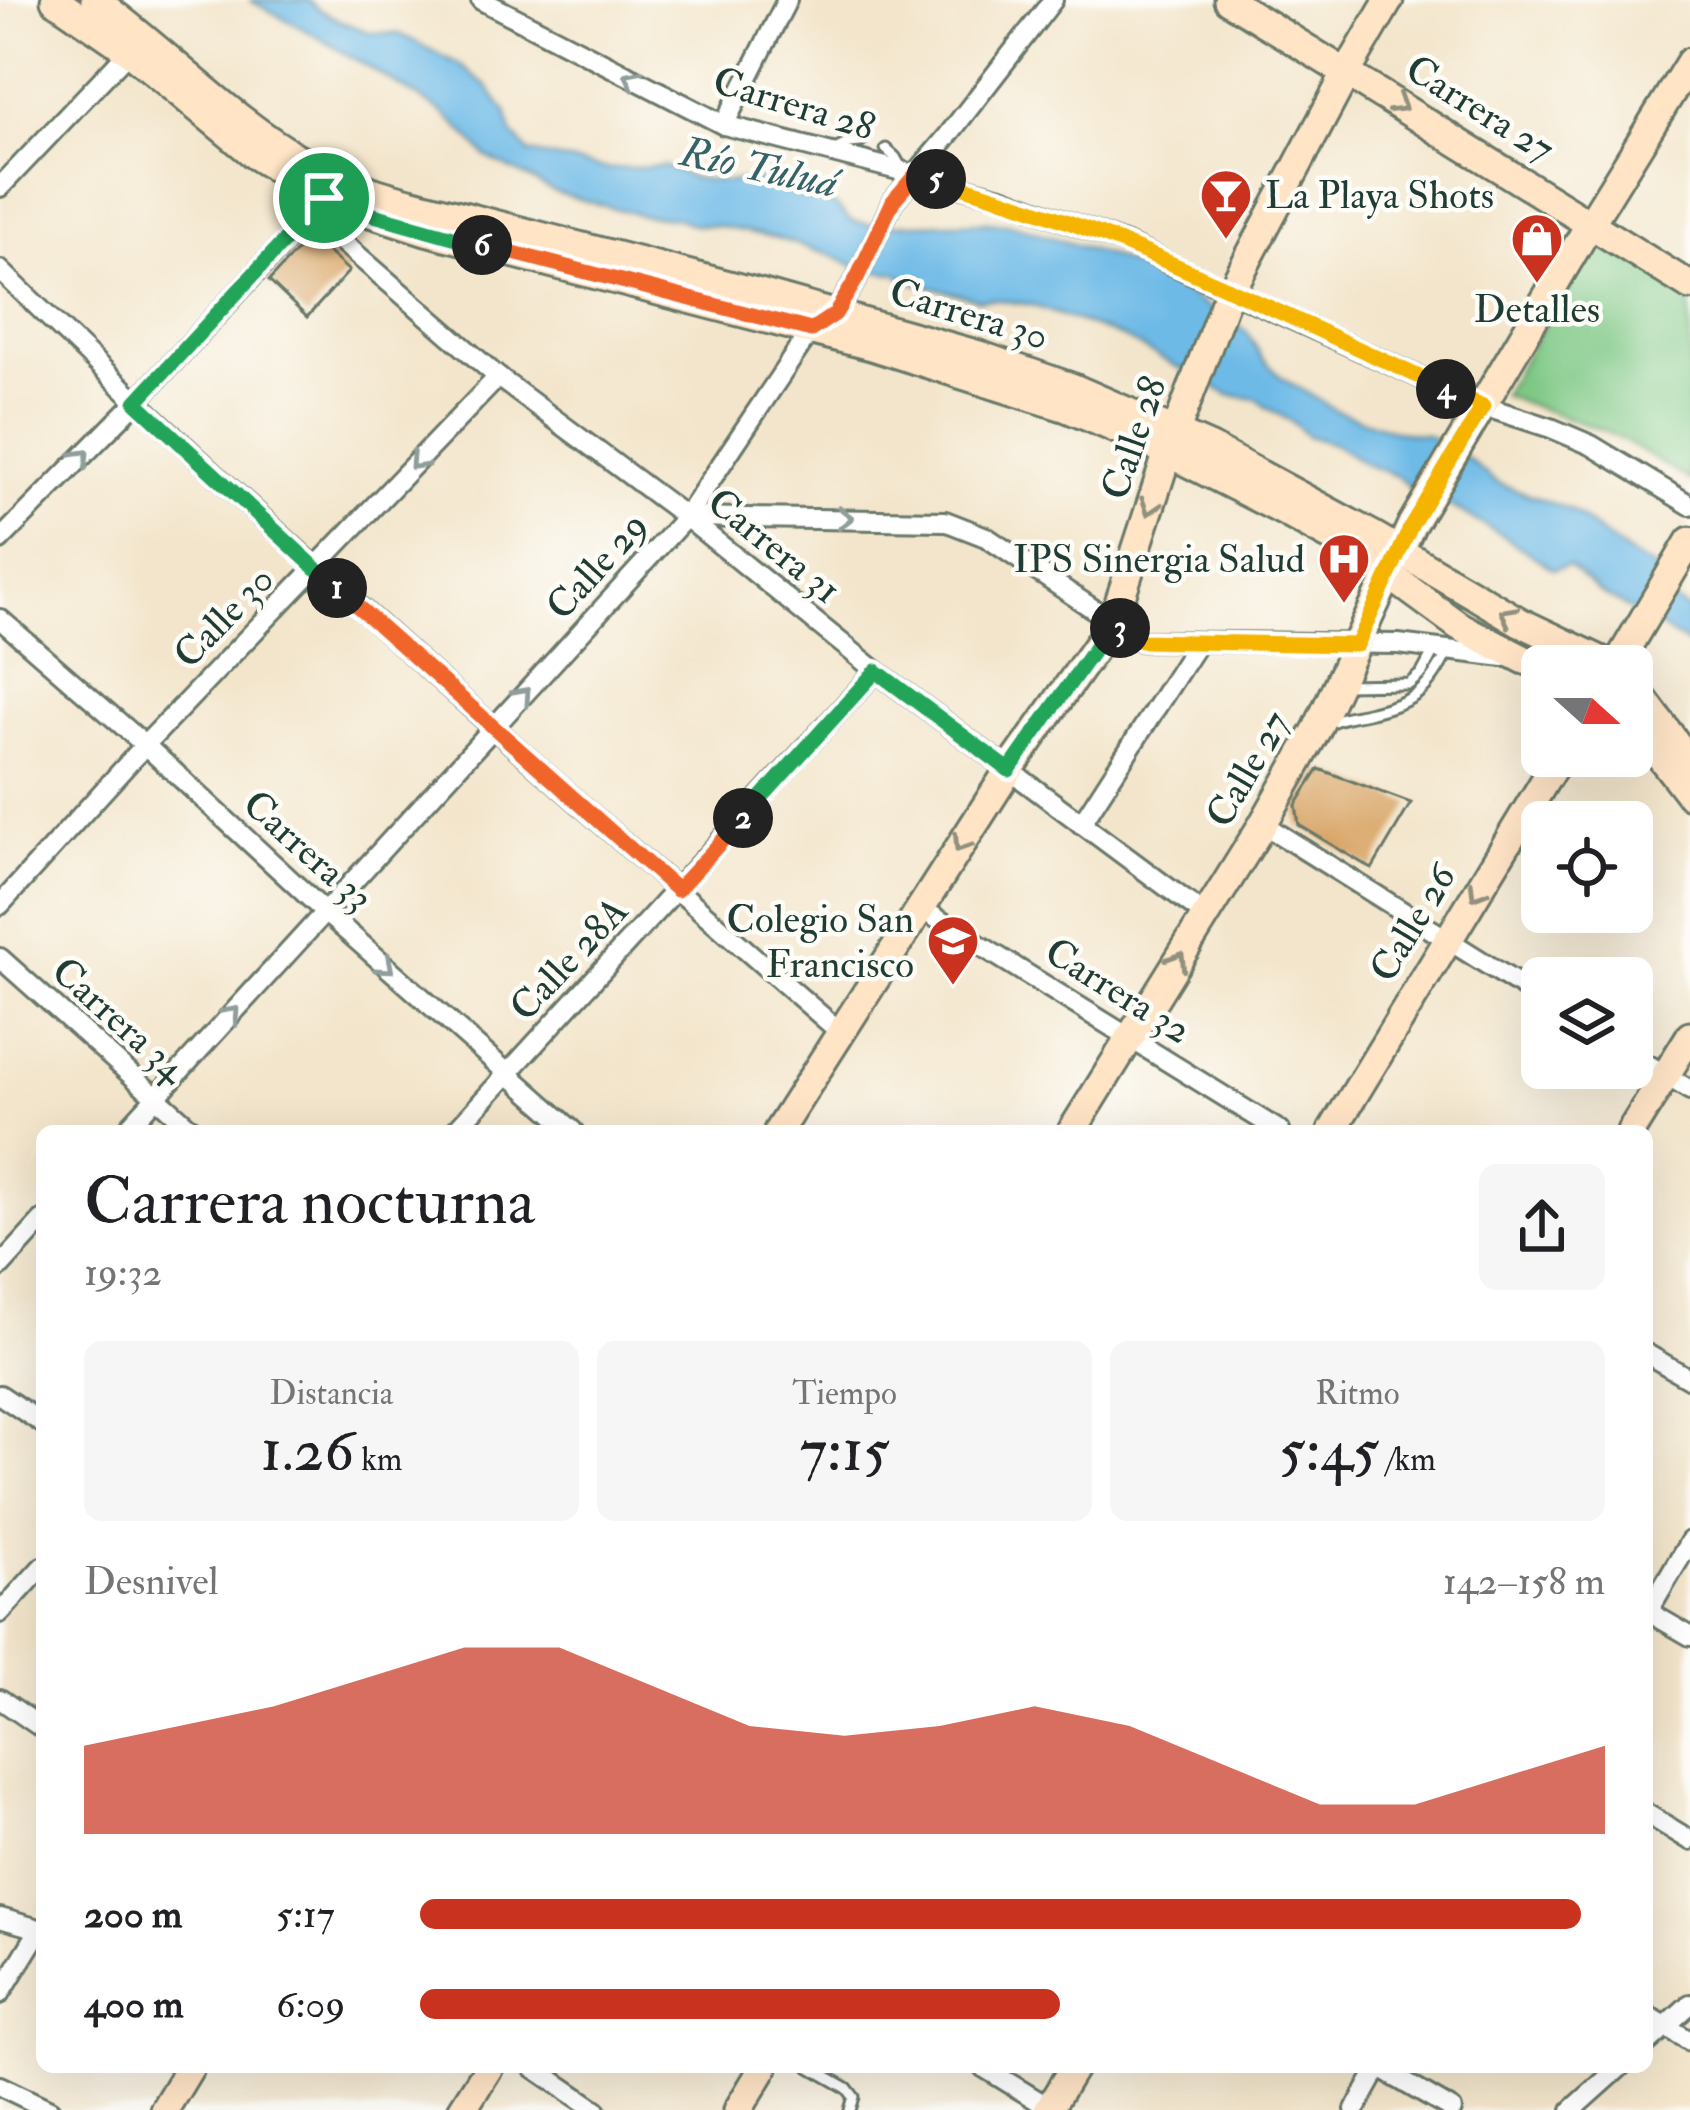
<!DOCTYPE html>
<html lang="es">
<meta charset="utf-8">
<style>
:root{--surface:#fff;--page:#f6f6f6;--text:#202124;--muted:#757577;--accent:#c8321e}
body{margin:0;font-family:"IM FELL Double Pica",serif;background:var(--page);color:var(--text);height:100vh;display:flex;flex-direction:column;font-size:45px;white-space:nowrap}
*{box-sizing:border-box;margin:0}
p{font-size:39px;color:var(--muted)}
.icon{flex:none;width:66px;height:66px;fill:none;stroke:currentColor;stroke-width:2;stroke-linecap:round;stroke-linejoin:round}
.map{position:relative;flex:1;overflow:hidden}
.details{position:absolute;left:36px;top:1125px;width:1617px;height:948px;display:flex;flex-direction:column;background:var(--surface);border-radius:18px;box-shadow:0 12px 48px #0002}
.details>*{flex:none}
.needle{width:78px;rotate:111deg}
.controls{position:absolute;left:1521px;top:645px;display:grid;gap:24px}
.controls a{display:grid;place-items:center;width:132px;height:132px;border-radius:18px;background:var(--surface);box-shadow:0 12px 48px #0002;font-size:60px}
.pin{position:absolute;display:grid;place-items:center;width:102px;height:102px;color:#fff;margin:-51px;border:6px solid #fff;border-radius:50%;box-shadow:0 3px 12px #0007}
.km{position:absolute;width:60px;height:60px;margin:-30px;border-radius:50%;background:#222;color:#fff;font-size:33px;line-height:60px;text-align:center}
.round{display:grid;place-items:center;flex:none;width:126px;height:126px;border-radius:18px;background:var(--page)}
.summary{display:flex;align-items:center;justify-content:space-between;height:204px;padding:0 48px}
h1{font-size:66px;font-weight:600;line-height:90px}
.figures{display:grid;grid-template-columns:repeat(3,1fr);gap:18px;height:204px;padding:12px 48px}
.figures div{display:grid;align-content:center;border-radius:18px;background:var(--page);text-align:center}
.figures b{font-size:60px;font-weight:600}
.figures small{font-size:33px;font-weight:400}
.figures p{font-size:33px}
.chart{height:336px;padding:24px 48px}
.chart p{display:flex;justify-content:space-between}
.chart svg{width:100%;height:216px;margin-top:12px;fill:var(--accent);opacity:.7}
ul{padding:0 48px;list-style:none;font-size:39px}
li{display:grid;grid-template-columns:192px 144px 1fr;align-items:center;height:90px}
li i{height:30px;border-radius:15px;background:var(--accent)}
.map>svg:first-child{display:block}
.green{fill:#7ec885;stroke:#4e825c;stroke-width:3}
.water{fill:#6dbae7;stroke:#467c8e;stroke-width:3}
.building{fill:#d9a667}
.lines{fill:none;stroke-linecap:round;stroke-linejoin:round}
.lane-casing{stroke:#697869;stroke-width:15}
.street-casing{stroke:#697869;stroke-width:24}
.secondary-casing{stroke:#697869;stroke-width:33}
.lane{stroke:#fff;stroke-width:9}
.street{stroke:#fff;stroke-width:18}
.secondary{stroke:#ffe4c6;stroke-width:27}
.oneway{stroke:#8f9e9a}
.oneway2{stroke:#8f907d}
.split-1-casing{stroke:#fff;stroke-width:24}
.split-2-casing{stroke:#fff;stroke-width:24}
.split-3-casing{stroke:#fff;stroke-width:24}
.split-4-casing{stroke:#fff;stroke-width:24}
.split-5-casing{stroke:#fff;stroke-width:24}
.split-6-casing{stroke:#fff;stroke-width:24}
.split-7-casing{stroke:#fff;stroke-width:24}
.split-1{stroke:#22a559;stroke-width:15}
.split-2{stroke:#f0652b;stroke-width:15}
.split-3{stroke:#22a559;stroke-width:15}
.split-4{stroke:#f5b400;stroke-width:15}
.split-5{stroke:#f5b400;stroke-width:15}
.split-6{stroke:#f0652b;stroke-width:15}
.split-7{stroke:#22a559;stroke-width:15}
.labels{text-anchor:middle;dominant-baseline:central;stroke-width:9;stroke-linejoin:round;paint-order:stroke}
.street-label{font-size:39px;fill:#1f3d34;stroke:#fdfcf7}
.poi-label{font-size:39px;fill:#1f3d34;stroke:#fdfcf7;text-anchor:end}
.water-label{font-size:42px;font-style:italic;fill:#36626a;stroke:#fdfcf7}
</style>
<div class="map">
<svg width="1690" height="2110" viewBox="0 0 1690 2110">
<rect width="100%" height="100%" fill="#fdfcf7"/>
<filter id="ink" filterUnits="userSpaceOnUse"><feTurbulence type="fractalNoise" baseFrequency=".00833" numOctaves="2"/><feDisplacementMap in="SourceGraphic" scale="24" xChannelSelector="R" yChannelSelector="G"/><feConvolveMatrix kernelMatrix="1 2 1 2 8 2 1 2 1" color-interpolation-filters="sRGB"/></filter>
<filter id="wash" filterUnits="userSpaceOnUse"><feTurbulence type="fractalNoise" baseFrequency=".004" numOctaves="4" result="noise"/><feDisplacementMap in="SourceGraphic" scale="48" xChannelSelector="R" yChannelSelector="G"/><feGaussianBlur stdDeviation="2.7" result="paint"/><feColorMatrix in="noise" values="0 0 0 0 0 0 0 0 0 0 0 0 0 0 0 0 0 1.4 0 .05"/><feComposite in="paint" operator="in"/></filter>
<g filter="url(#wash)">
<rect width="100%" height="100%" fill="#f3e5cb"/>
<path class="green" d="M 1598,236 L 1690,296 L 1690,481 L 1624,441 L 1599,429 L 1502,395 Z"/>
<path class="water" d="M 249,0 L 308,0 L 318,9 L 344,23 L 372,33 L 400,34 L 460,65 L 486,85 L 506,112 L 512,133 L 529,153 L 609,169 L 664,166 L 693,178 L 728,182 L 755,179 L 803,198 L 834,204 L 851,221 L 872,225 L 988,222 L 1014,225 L 1112,257 L 1142,270 L 1184,292 L 1247,332 L 1262,358 L 1282,378 L 1337,411 L 1395,431 L 1426,435 L 1455,449 L 1497,483 L 1570,510 L 1626,552 L 1657,570 L 1672,601 L 1690,610 L 1690,645 L 1599,592 L 1569,566 L 1553,569 L 1508,539 L 1438,499 L 1425,500 L 1397,476 L 1367,465 L 1334,444 L 1307,436 L 1292,422 L 1266,407 L 1257,399 L 1229,395 L 1122,337 L 1032,305 L 993,299 L 980,300 L 906,280 L 896,273 L 862,270 L 836,257 L 777,238 L 719,226 L 694,225 L 676,218 L 640,215 L 557,193 L 487,157 L 460,128 L 441,111 L 306,30 Z"/>
<g id="blocks">
<g class="building">
<path d="M 310,236 L 349,271 L 307,317 L 269,281 Z"/>
<path d="M 1319,769 L 1411,803 L 1372,869 L 1299,825 L 1296,805 Z"/>
</g>
</g>
</g>
<g filter="url(#ink)">
<use href="#blocks" fill-opacity="0" stroke="#697869" stroke-width="3"/>
<g class="lines">
<g class="lane-casing">
<g id="lane">
<path d="M 886,149 L 895,157 L 903,171"/>
<path d="M 833,151 L 849,143 L 861,142"/>
<path d="M 1341,685 L 1409,684 L 1422,673 L 1436,647"/>
<path d="M 1329,723 C 1341,717 1354,716 1367,713 C 1414,703 1429,691 1449,649"/>
<path d="M 810,2067 L 847,2088 L 854,2097 L 850,2110"/>
</g>
</g>
<g class="street-casing">
<g id="street">
<path d="M 481,0 L 724,125 L 1002,197 L 1129,245 L 1483,406 L 1551,428 L 1591,445 L 1690,505"/>
<path d="M 724,125 L 787,0"/>
<path d="M 0,187 L 129,51 L 139,45"/>
<path d="M 310,214 L 498,377 L 686,517 L 876,671 L 1206,916"/>
<path d="M 0,270 C 271,534 555,784 840,1032"/>
<path d="M 686,517 L 945,521 L 986,537 L 1141,641 L 1398,644 L 1504,657"/>
<path d="M 0,540 L 136,402 L 315,209"/>
<path d="M 0,619 L 145,745 L 325,912 L 573,1131"/>
<path d="M 1081,824 L 1197,644"/>
<path d="M 1263,824 L 1542,999"/>
<path d="M 0,905 L 145,745 L 498,377"/>
<path d="M 920,908 L 1280,1131"/>
<path d="M 0,958 L 194,1131"/>
<path d="M 1632,1055 L 1690,1090"/>
<path d="M 125,1131 L 686,517 L 811,330 L 835,314 L 857,278 L 893,201 L 946,138 L 1053,0"/>
<path d="M 455,1131 L 876,671"/>
<path d="M 0,1267 L 42,1221"/>
<path d="M 1647,1354 L 1690,1379"/>
<path d="M 0,1395 L 42,1423"/>
<path d="M 1647,1611 L 1690,1636"/>
<path d="M 0,1613 L 42,1567"/>
<path d="M 1647,1614 L 1690,1541"/>
<path d="M 0,1699 L 42,1728"/>
<path d="M 1647,1814 L 1690,1840"/>
<path d="M 0,1918 L 42,1930"/>
<path d="M 0,1994 L 40,1929"/>
<path d="M 1647,2015 L 1690,2041"/>
<path d="M 1647,2043 L 1690,2004"/>
<path d="M 533,2067 L 596,2110"/>
<path d="M 983,2067 L 1053,2110"/>
<path d="M 1378,2067 L 1452,2110"/>
<path d="M 0,2086 L 50,2110"/>
<path d="M 1355,2110 L 1379,2067"/>
<path d="M 1572,2110 L 1620,2067"/>
</g>
</g>
<g class="secondary-casing">
<g id="secondary">
<path d="M 55,0 L 129,51 L 256,156 L 324,198 L 426,231 L 871,346 L 1067,408 L 1145,441 L 1279,509 L 1358,552 L 1459,626 L 1525,660 L 1545,666"/>
<path d="M 95,0 C 167,52 230,121 308,164 C 344,184 382,195 421,205 L 760,293 L 979,355 L 1071,387 L 1211,448 L 1374,536 L 1520,622 L 1613,666"/>
<path d="M 1228,0 L 1690,286"/>
<path d="M 1616,666 L 1690,541"/>
<path d="M 1632,684 L 1690,762"/>
<path d="M 1632,720 L 1690,795"/>
<path d="M 778,1131 L 1009,770 L 1112,624 L 1168,452 L 1224,304 L 1347,72 L 1389,0"/>
<path d="M 1072,1131 L 1263,824 L 1317,729 L 1412,524 L 1590,224 L 1690,62"/>
<path d="M 1332,1131 L 1560,756"/>
<path d="M 1631,1131 L 1690,1036"/>
<path d="M 164,2110 L 190,2067"/>
<path d="M 462,2110 L 489,2067"/>
<path d="M 738,2110 L 764,2067"/>
<path d="M 1048,2110 L 1074,2067"/>
</g>
</g>
<use href="#lane" class="lane"/>
<use href="#street" class="street"/>
<use href="#secondary" class="secondary"/>
</g>
<defs><path id="oneway-chevron" d="M-2-3.5L2.5 0L-2 3.5" fill="none" stroke-width="1.6" stroke-linecap="round" stroke-linejoin="round" transform="scale(3)"/></defs>
<g class="oneway">
<use href="#oneway-chevron" transform="translate(632 78) rotate(-153)"/>
<use href="#oneway-chevron" transform="translate(82 457) rotate(-46)"/>
<use href="#oneway-chevron" transform="translate(417 462) rotate(133)"/>
<use href="#oneway-chevron" transform="translate(845 518)"/>
<use href="#oneway-chevron" transform="translate(523 695) rotate(-48)"/>
<use href="#oneway-chevron" transform="translate(386 966) rotate(41)"/>
<use href="#oneway-chevron" transform="translate(232 1014) rotate(-48)"/>
</g>
<g class="oneway2">
<use href="#oneway-chevron" transform="translate(1399 105) rotate(32)"/>
<use href="#oneway-chevron" transform="translate(1150 507) rotate(108)"/>
<use href="#oneway-chevron" transform="translate(1508 615) rotate(-152)"/>
<use href="#oneway-chevron" transform="translate(961 844) rotate(123)"/>
<use href="#oneway-chevron" transform="translate(1477 892) rotate(121)"/>
<use href="#oneway-chevron" transform="translate(1178 960) rotate(-58)"/>
</g>
</g>
<g class="lines" filter="url(#ink)">
<g class="split-1-casing">
<path id="split-1" d="M 324,198 L 136,402 L 337,588"/>
</g>
<g class="split-2-casing">
<path id="split-2" d="M 337,588 L 677,890 L 743,818"/>
</g>
<g class="split-3-casing">
<path id="split-3" d="M 743,818 L 876,671 L 1009,770 L 1112,624 L 1120,628"/>
</g>
<g class="split-4-casing">
<path id="split-4" d="M 1120,628 L 1141,641 L 1357,645 L 1412,524 L 1483,406 L 1446,389"/>
</g>
<g class="split-5-casing">
<path id="split-5" d="M 936,179 C 1114,227 1277,313 1446,389"/>
</g>
<g class="split-6-casing">
<path id="split-6" d="M 482,245 L 811,330 L 835,314 L 857,278 L 893,201 L 916,174 L 936,179"/>
</g>
<g class="split-7-casing">
<path id="split-7" d="M 324,198 L 374,215 L 482,245"/>
</g>
<use href="#split-1" class="split-1"/>
<use href="#split-2" class="split-2"/>
<use href="#split-3" class="split-3"/>
<use href="#split-4" class="split-4"/>
<use href="#split-5" class="split-5"/>
<use href="#split-6" class="split-6"/>
<use href="#split-7" class="split-7"/>
</g>
<defs>
<g id="bar-pin" transform="scale(2.7)"><path d="M0 17L-7.5 6A9.5 9.5 0 1 1 7.5 6Z" fill="#c8321e" stroke="#fdfcf7"/><path d="M-6-5H6L.8 .8V4.5H3.5V6h-7V4.5H-.8V.8Z" fill="#fff"/></g>
<g id="shop-pin" transform="scale(2.7)"><path d="M0 17L-7.5 6A9.5 9.5 0 1 1 7.5 6Z" fill="#c8321e" stroke="#fdfcf7"/><path d="M-5-2.5h2.3a2.7 3.5 0 0 1 5.4 0H5L5.5 6h-11ZM-1.5-2.5h3a1.5 2.3 0 0 0-3 0Z" fill="#fff"/></g>
<g id="hospital-pin" transform="scale(2.7)"><path d="M0 17L-7.5 6A9.5 9.5 0 1 1 7.5 6Z" fill="#c8321e" stroke="#fdfcf7"/><path d="M-5-5h3v3.5h4V-5h3V5h-3V1.5h-4V5h-3Z" fill="#fff"/></g>
<g id="school-pin" transform="scale(2.7)"><path d="M0 17L-7.5 6A9.5 9.5 0 1 1 7.5 6Z" fill="#c8321e" stroke="#fdfcf7"/><path d="M0-5L7-2L0 1L-7-2ZM-4 1L0 2.5L4 1V4Q0 6-4 4Z" fill="#fff"/></g>
</defs>
<g fill-rule="evenodd">
<use href="#bar-pin" x="1226" y="195"/>
<use href="#shop-pin" x="1537" y="239"/>
<use href="#hospital-pin" x="1344" y="559"/>
<use href="#school-pin" x="953" y="941"/>
</g>
<g class="labels">
<g class="street-label">
<text transform="translate(794 104) rotate(17)">Carrera 28</text>
<text transform="translate(1480 109) rotate(32)">Carrera 27</text>
<text transform="translate(969 314) rotate(17)">Carrera 30</text>
<text transform="translate(1134 438) rotate(-71)">Calle 28</text>
<text transform="translate(774 546) rotate(39)">Carrera 31</text>
<text transform="translate(597 566) rotate(-48)">Calle 29</text>
<text transform="translate(224 617) rotate(-46)">Calle 30</text>
<text transform="translate(1248 769) rotate(-60)">Calle 27</text>
<text transform="translate(308 851) rotate(42)">Carrera 33</text>
<text transform="translate(1413 923) rotate(-59)">Calle 26</text>
<text transform="translate(569 959) rotate(-47)">Calle 28A</text>
<text transform="translate(1118 991) rotate(32)">Carrera 32</text>
<text transform="translate(119 1020) rotate(42)">Carrera 34</text>
</g>
<g class="poi-label">
<text x="1265" y="195" text-anchor="start">La Playa Shots</text>
<text x="1537" y="309" text-anchor="middle">Detalles</text>
<text x="1305" y="559">IPS Sinergia Salud</text>
<text x="914" y="919">Colegio San<tspan x="914" dy="45">Francisco</tspan></text>
</g>
<g class="water-label">
<text transform="translate(759 168) rotate(12)">Río Tuluá</text>
</g>
</g>
</svg>
<div class="controls">
<a><svg class="needle" viewBox="-14 -14 28 28"><path d="M0-13l5 13h-10z" fill="#e53935"/><path d="M0 13l5-13h-10z" fill="#757577"/></svg></a>
<a><svg class="icon" aria-label="locate" viewBox="0 0 24 24"><circle cx="12" cy="12" r="6"/><path d="M12 2v4M12 18v4M2 12h4M18 12h4"/></svg></a>
<a><svg class="icon" aria-label="layers" viewBox="0 0 24 24"><path d="M12 4l9 5-9 5-9-5zM3 14l9 5 9-5"/></svg></a>
</div>
<div class="pin" style="left:324px;top:198px;background:#1e9e55"><svg class="icon" aria-label="arrive" viewBox="0 0 24 24"><path d="M6 21V4h12l-3 4 3 4H6"/></svg></div>
<b class="km" style="left:337px;top:588px">1</b>
<b class="km" style="left:743px;top:818px">2</b>
<b class="km" style="left:1120px;top:628px">3</b>
<b class="km" style="left:1446px;top:389px">4</b>
<b class="km" style="left:936px;top:179px">5</b>
<b class="km" style="left:482px;top:245px">6</b>
<section class="details">
<div class="summary"><div><h1>Carrera nocturna</h1><p>19:32</p></div><a class="round"><svg class="icon" aria-label="share" viewBox="0 0 24 24"><path d="M12 15V3M7 8l5-5 5 5M5 13v7h14v-7"/></svg></a></div>
<div class="figures">
<div><p>Distancia</p><b>1.26<small> km</small></b></div>
<div><p>Tiempo</p><b>7:15</b></div>
<div><p>Ritmo</p><b>5:45<small> /km</small></b></div>
</div>
<div class="chart"><p><span>Desnivel</span>142–158 m</p>
<svg viewBox="0 0 160 44" preserveAspectRatio="none"><path d="M0 44V26L10 22L20 18L30 12L40 6L50 6L60 14L70 22L80 24L90 22L100 18L110 22L120 30L130 38L140 38L150 32L160 26V44z"/></svg>
</div>
<ul>
<li><b>200 m</b>5:17<i style="width:98%"></i></li>
<li><b>400 m</b>6:09<i style="width:54%"></i></li>
</ul>
</section>
</div>
